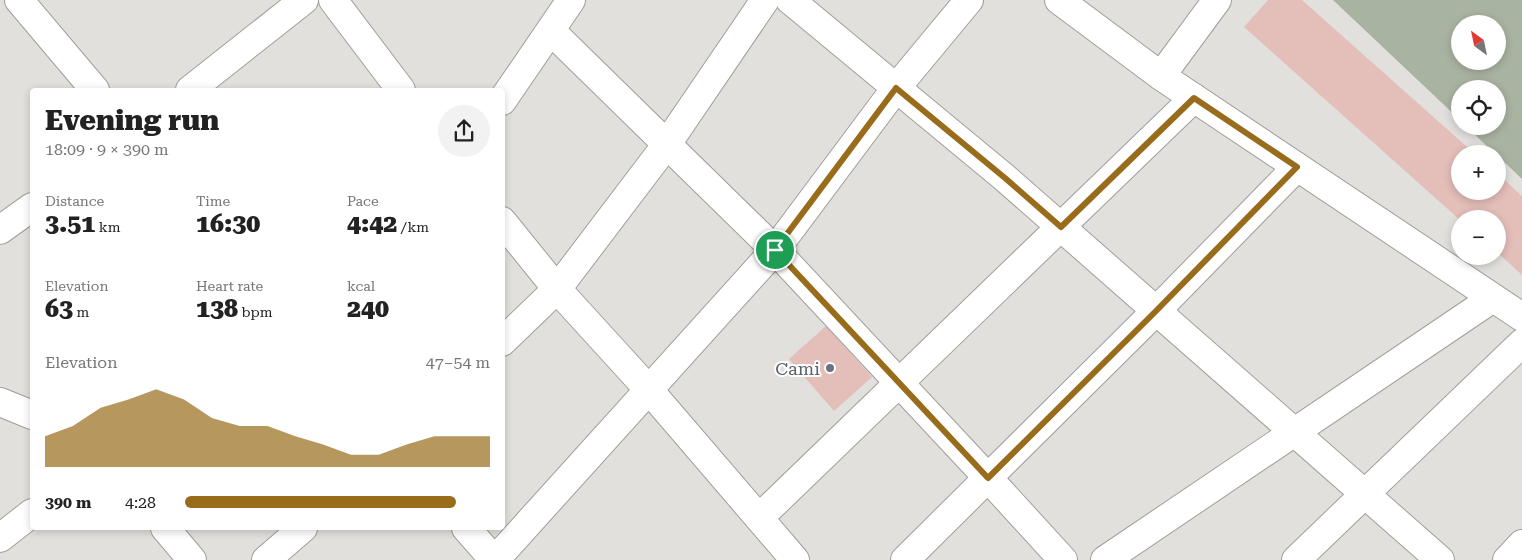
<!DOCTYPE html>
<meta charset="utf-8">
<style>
:root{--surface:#fff;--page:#f2f2f2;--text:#222;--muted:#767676;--accent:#986c1a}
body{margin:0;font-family:"Roboto Serif",serif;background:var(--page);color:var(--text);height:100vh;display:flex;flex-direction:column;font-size:19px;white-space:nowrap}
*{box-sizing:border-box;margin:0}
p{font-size:16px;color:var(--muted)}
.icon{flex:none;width:28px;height:28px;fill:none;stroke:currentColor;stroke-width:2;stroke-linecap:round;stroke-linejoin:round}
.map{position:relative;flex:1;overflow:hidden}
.details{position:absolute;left:30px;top:88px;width:475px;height:442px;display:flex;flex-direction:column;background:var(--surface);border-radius:5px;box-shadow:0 2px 8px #0003}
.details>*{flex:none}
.needle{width:32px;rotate:327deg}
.controls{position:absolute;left:1451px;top:15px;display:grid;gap:10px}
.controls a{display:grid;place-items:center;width:55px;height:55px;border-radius:50%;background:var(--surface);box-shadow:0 2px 8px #0003;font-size:25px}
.pin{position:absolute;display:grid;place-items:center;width:42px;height:42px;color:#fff;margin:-21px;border:2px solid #fff;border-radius:50%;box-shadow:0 1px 5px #0007}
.round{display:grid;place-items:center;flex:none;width:52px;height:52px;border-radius:26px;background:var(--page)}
.overview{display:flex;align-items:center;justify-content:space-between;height:85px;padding:0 15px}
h1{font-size:28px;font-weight:800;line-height:38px}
.figures{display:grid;grid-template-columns:repeat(3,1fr);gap:8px;height:85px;padding:5px 15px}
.figures div{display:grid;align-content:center}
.figures b{font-size:25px;font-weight:800}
.figures small{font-size:14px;font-weight:400}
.figures p{font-size:14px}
.chart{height:140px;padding:10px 15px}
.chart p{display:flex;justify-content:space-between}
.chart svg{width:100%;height:90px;margin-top:5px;fill:var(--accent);opacity:.7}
ul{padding:0 15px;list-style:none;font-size:16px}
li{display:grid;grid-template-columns:80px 60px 1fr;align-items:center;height:38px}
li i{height:12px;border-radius:6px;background:var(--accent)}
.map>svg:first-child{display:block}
.green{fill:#a9b3a1;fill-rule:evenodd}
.building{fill:#e4beb9}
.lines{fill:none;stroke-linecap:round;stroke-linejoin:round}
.minor-casing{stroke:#a19e9b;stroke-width:30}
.major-casing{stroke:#a19e9b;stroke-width:30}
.minor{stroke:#fff;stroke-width:28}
.major{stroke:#fff;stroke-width:28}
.route-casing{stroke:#fff;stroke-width:10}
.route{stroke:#986c1a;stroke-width:6}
.worship-dot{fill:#6b7280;stroke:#fff;stroke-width:2}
.labels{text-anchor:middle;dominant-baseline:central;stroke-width:4;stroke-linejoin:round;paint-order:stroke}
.worship-label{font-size:18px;fill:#5b616d;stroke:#fff;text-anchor:end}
</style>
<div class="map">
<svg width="1522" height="560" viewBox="0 0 1522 560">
<rect width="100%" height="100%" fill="#e2e0dc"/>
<path class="green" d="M 1333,0 L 1522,0 L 1522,179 L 1498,156 L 1498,154 L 1495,154 L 1466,126 L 1498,126 L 1498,89 L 1460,89 L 1460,120 ZM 1460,24 L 1498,24 L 1498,61 L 1460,61 Z"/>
<g class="building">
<path d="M 1268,0 L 1302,0 L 1475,154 L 1460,154 L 1460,191 L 1498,191 L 1498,174 L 1522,196 L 1522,275 L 1498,253 L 1498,219 L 1460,219 L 1460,220 L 1244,27 Z"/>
<path d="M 826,326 L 872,377 L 834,411 L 789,359 Z"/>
</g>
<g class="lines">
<g class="minor-casing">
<g id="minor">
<path d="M 19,0 L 95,90"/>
<path d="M 333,0 L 401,90"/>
<path d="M 790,0 L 1005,178 L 1440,560"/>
<path d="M 1059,0 L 1161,76 L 1522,317"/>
<path d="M 551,31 L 775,250 L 988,478 L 1063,560"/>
<path d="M 1161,76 L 1217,0"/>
<path d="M 190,90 L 304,0"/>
<path d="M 502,101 L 571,0"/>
<path d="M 502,221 L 557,289 L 649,390 L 795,560"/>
<path d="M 0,230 L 32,207"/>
<path d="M 502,342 L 557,289 L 667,144 L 765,0"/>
<path d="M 0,402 L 32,415"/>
<path d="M 759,518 L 1194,98"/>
<path d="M 165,528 L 192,560"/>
<path d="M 466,528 L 494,560"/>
<path d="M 0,538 L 32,513"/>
<path d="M 266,560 L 303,528"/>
<path d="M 495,560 L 775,250 L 896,88 L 969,0"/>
<path d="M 905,560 L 1156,311 L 1297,167"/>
<path d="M 1105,560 L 1493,298"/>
<path d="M 1296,560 L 1522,343"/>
</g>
</g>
<g class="major-casing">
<path id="major" d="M 1507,560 L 1522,544"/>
</g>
<use href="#minor" class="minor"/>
<use href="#major" class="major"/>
</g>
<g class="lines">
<g class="route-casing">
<path id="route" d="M 896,88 L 1005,178 L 1061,227 L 1194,98 L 1297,167 L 1156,311 L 988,478 L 775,250 Z"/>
</g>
<use href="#route" class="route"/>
</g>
<circle class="worship-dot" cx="830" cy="368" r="5"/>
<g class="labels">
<g class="worship-label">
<text x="820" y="368">Cami</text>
</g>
</g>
</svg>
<div class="controls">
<a><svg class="needle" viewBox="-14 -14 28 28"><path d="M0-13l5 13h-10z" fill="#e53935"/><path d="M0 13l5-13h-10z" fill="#767676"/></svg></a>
<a><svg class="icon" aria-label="locate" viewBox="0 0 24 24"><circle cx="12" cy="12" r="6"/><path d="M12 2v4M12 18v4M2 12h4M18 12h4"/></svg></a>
<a>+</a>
<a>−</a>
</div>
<div class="pin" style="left:775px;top:250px;background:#1e9e55"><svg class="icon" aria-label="arrive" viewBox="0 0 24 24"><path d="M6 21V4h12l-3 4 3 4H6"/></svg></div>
<section class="details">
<div class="overview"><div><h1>Evening run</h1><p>18:09 · 9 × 390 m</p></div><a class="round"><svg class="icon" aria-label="share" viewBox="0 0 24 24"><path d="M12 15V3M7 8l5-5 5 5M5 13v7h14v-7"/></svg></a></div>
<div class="figures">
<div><p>Distance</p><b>3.51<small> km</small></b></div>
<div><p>Time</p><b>16:30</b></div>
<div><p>Pace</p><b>4:42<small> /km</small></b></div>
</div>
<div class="figures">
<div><p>Elevation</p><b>63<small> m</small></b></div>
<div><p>Heart rate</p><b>138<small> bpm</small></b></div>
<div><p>kcal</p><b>240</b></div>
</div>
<div class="chart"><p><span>Elevation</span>47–54 m</p>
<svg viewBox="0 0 160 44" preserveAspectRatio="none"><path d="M0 44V29L10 24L20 15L30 11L40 6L50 11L60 20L70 24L80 24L90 29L100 33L110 38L120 38L130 33L140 29L150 29L160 29V44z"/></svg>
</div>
<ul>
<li><b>390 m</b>4:28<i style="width:89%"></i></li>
</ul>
</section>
</div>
